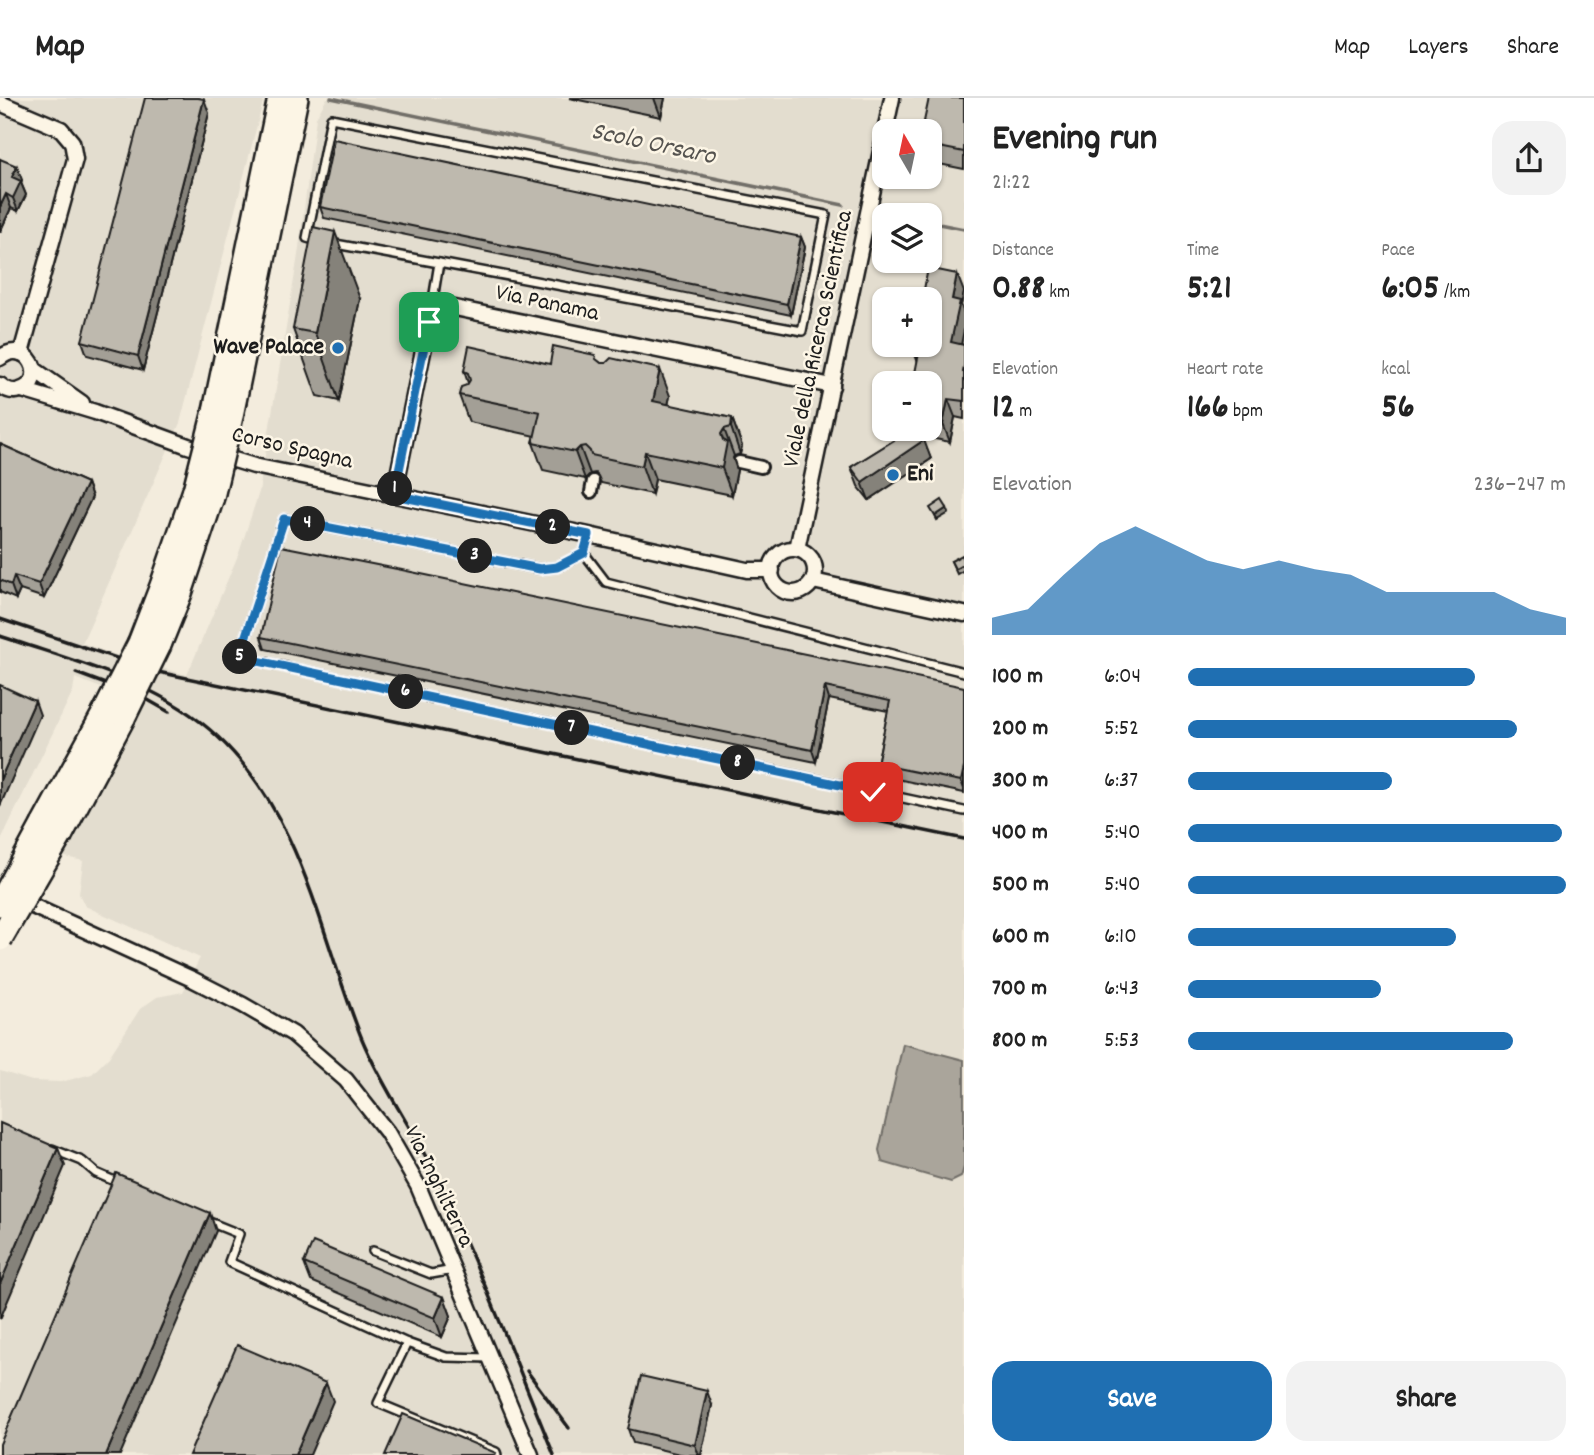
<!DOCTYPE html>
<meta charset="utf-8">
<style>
:root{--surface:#fff;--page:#f2f2f2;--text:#222;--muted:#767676;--line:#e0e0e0;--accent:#1f6fb2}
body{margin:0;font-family:Dekko,sans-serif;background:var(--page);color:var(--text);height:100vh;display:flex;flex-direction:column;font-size:26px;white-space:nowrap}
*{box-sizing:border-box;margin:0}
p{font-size:23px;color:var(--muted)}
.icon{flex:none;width:38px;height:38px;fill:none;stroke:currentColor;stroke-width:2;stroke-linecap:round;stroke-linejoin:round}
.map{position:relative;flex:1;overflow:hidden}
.side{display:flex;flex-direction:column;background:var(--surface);width:630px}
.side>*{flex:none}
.needle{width:46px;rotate:351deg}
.controls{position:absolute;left:872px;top:21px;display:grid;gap:14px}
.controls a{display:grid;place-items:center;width:70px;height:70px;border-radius:14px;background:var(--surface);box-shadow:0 2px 5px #0004;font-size:35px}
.pin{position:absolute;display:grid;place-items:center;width:60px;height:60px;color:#fff;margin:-30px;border-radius:14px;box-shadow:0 4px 10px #0006}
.km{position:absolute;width:35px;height:35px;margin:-18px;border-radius:50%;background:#222;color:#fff;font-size:19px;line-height:35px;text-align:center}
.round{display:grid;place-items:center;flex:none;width:74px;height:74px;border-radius:21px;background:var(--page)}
.overview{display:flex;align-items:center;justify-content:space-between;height:119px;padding:0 28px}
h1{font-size:38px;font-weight:800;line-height:52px}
.metrics{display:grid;grid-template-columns:repeat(3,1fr);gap:10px;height:119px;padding:7px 28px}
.metrics div{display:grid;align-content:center}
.metrics b{font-size:35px;font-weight:800}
.metrics small{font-size:19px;font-weight:400}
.metrics p{font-size:19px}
.chart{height:196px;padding:14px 28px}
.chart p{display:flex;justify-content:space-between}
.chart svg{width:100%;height:126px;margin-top:7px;fill:var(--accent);opacity:.7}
.cta{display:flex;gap:14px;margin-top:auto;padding:14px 28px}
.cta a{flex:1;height:80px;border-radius:21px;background:var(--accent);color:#fff;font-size:28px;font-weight:800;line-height:80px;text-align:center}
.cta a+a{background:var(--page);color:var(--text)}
ul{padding:0 28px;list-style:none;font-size:23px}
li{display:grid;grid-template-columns:112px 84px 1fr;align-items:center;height:52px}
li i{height:18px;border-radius:9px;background:var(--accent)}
header{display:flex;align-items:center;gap:42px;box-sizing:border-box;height:98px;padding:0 35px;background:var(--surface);border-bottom:2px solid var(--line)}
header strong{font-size:33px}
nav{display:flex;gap:38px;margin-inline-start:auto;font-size:24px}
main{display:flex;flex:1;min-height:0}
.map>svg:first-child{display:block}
.built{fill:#e3ddcf;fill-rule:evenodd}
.water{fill:#aaa59b;stroke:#716e68;stroke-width:2}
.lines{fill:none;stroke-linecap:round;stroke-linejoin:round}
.stream{stroke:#716e68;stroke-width:3.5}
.service-casing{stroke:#1c1c1c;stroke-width:12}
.pedestrian-casing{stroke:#1c1c1c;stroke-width:16}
.minor-casing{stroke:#1c1c1c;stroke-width:19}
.trunk-casing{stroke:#1c1c1c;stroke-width:28}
.service{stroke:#fcf5e5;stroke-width:7}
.pedestrian{stroke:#fcf5e5;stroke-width:10}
.minor{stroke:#fcf5e5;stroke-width:14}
.trunk{stroke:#fcf5e5;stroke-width:23}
.rail{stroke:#1c1c1c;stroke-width:3.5}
.trunk-bridge-casing{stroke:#1c1c1c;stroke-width:28;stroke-linecap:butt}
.trunk-bridge{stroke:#fcf5e5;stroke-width:23}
.wall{fill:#a39f96;stroke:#1c1c1c;stroke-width:2}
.shaded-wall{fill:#85827a;stroke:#1c1c1c;stroke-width:2}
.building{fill:#beb9ae;stroke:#1c1c1c;stroke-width:2}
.route-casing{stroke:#fff;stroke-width:14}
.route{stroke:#1f6fb2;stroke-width:9}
.poi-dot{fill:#1f6fb2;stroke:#fcf5e5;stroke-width:2.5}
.labels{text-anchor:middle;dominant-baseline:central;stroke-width:5;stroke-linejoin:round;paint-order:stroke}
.street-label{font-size:24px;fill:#1c1c1c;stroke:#fcf5e5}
.poi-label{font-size:24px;font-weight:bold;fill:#1c1c1c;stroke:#fcf5e5;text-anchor:end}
.water-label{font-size:26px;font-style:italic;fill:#55534f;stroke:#fcf5e5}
</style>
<header>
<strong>Map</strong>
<nav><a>Map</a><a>Layers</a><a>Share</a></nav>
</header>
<main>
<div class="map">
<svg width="964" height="1357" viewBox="0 0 964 1357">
<rect width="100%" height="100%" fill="#f3ecdd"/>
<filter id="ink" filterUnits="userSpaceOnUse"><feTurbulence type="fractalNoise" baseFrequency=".0143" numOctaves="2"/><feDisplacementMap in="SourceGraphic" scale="14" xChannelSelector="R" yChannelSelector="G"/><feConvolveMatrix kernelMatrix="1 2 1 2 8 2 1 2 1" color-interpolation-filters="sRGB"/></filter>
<g filter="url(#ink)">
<path class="built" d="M 0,0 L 264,0 L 180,325 L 82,545 L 115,557 L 187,577 L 239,455 L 259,394 L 298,157 L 316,20 L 327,0 L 964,0 L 964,1357 L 0,1357 L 0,973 L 32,983 L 61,984 L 92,976 L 109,959 L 140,911 L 157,899 L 183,894 L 200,860 L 85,808 L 79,796 L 83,763 L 53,756 L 133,602 L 75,580 L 73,593 L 0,744 ZM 884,33 L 929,33 L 929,79 L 884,79 ZM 884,117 L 929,117 L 929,163 L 884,163 ZM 884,201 L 929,201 L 929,247 L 884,247 ZM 884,285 L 929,285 L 929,331 L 884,331 Z"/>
<path class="water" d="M 903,946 L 964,962 L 964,1069 L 961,1079 L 951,1084 L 882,1064 L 879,1052 Z"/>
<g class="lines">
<g class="stream">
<path d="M 331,0 L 843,107"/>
<path d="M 894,117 L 897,117"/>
<path d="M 929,124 L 964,131"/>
</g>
<g class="service-casing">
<g id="service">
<path d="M 318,143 L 307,140 L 331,20 L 826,117 L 802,233 L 439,165"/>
<path d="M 330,145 L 439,165 L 430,220"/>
<path d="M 589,437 L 584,455 L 557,469 L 540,471 L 284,421 L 239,559 L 964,713"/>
<path d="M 584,455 L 606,484 L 964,574"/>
<path d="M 52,1051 L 82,1063 L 96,1075 L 119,1085"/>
<path d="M 207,1123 L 239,1136 L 229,1164 L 407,1245 L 446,1259 L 490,1260"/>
<path d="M 373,1153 L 431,1176 L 454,1172"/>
<path d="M 407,1245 L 378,1305 L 496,1354 L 497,1357"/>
</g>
</g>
<g class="pedestrian-casing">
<g id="pedestrian">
<path d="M 739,364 L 761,369"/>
<path d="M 591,394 L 593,383"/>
</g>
</g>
<g class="minor-casing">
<g id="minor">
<path d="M 0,5 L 61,31 L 72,44 L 75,61 L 21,255"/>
<path d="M 885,33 L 892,0"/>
<path d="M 0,260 C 27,238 50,283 20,292 C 12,295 6,292 0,287"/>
<path d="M 35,272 L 82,305"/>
<path d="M 22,292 L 95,314 L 188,348 L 254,368 L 589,437 L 747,472 L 772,472"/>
<path d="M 394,397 L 429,224 L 439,215 L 455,210 L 832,288"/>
<path d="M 797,451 L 884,39"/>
<circle cx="793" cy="473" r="22"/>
<path d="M 813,483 L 964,516"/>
<path d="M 15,800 L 192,881 L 243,907 L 293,936 L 346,982 L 387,1034 L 418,1088 L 531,1357"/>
</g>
</g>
<g class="trunk-casing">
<g id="trunk">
<path d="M 215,313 L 280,0"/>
<path d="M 231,318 L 296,0"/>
<path d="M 140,545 L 162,488 L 195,392"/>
<path d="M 159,547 L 180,495 L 212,399"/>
<path d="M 43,727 L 107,610"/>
<path d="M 61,736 L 124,618"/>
</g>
</g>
<use href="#service" class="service"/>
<use href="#pedestrian" class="pedestrian"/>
<use href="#minor" class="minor"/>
<use href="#trunk" class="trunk"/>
<g class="rail">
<path d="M 0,521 L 158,574 L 964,741"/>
<path d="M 0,538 C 75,564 159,583 218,639 C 303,719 320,837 362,941 C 382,989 414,1033 437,1080 C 480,1170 516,1265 554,1357"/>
<path d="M 76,575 L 148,602 L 169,614"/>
<path d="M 527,1273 L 569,1330"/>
</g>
<g class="trunk-bridge-casing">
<g id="trunk-bridge">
<path d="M 195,392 L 215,313"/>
<path d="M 212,399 L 231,318"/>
<path d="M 107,610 L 140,545"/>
<path d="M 124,618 L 159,547"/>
<path d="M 0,806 L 43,727"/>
<path d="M 0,841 L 61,736"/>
</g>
</g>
<use href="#trunk-bridge" class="trunk-bridge"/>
</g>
<g class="wall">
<path d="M 569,0 L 665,0 L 661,19 Z"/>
<path d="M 964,0 L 964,71 L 929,64 L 929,33 Z"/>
<path d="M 209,15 L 143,272 L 87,257 L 82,243 Z"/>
<path d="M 0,61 L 22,82 L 21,85 L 26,97 L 18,113 L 11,110 L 0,134 Z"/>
<path d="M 320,109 L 801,139 L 805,149 L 791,217 L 324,120 Z"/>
<path d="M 964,194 L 961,207 L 964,215 L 964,232 L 961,246 L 964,247 L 964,321 L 955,319 L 950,344 L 921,338 L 931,361 L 869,402 L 858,388 L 851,369 L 904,336 L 905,331 L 929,331 L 929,285 L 917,262 L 912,248 L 929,247 L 929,201 L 924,201 L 923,197 Z"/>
<path d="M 360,201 L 339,303 L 317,298 L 293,231 Z"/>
<path d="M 597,262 L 601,265 L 670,298 L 668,307 L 732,320 L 742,348 L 740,356 L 734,358 L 733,360 L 737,372 L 732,397 L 655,381 L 652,396 L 601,385 L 598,378 L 595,375 L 590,376 L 585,381 L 543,372 L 533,345 L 535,338 L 469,324 L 459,297 L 468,285 L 464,273 Z"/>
<path d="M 0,346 L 87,385 L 92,399 L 44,500 L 20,492 L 16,501 L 0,494 Z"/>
<path d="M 964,461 L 964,472 L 957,476 L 951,463 Z"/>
<path d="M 261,539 L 964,589 L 964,695 L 882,678 L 877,666 L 888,613 L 829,601 L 816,664 L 265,551 Z"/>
<path d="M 304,1165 L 444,1199 L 451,1218 L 442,1239 L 311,1183 Z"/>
<path d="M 712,1307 L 701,1357 L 684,1357 L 633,1345 L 628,1331 Z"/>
</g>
<g class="shaded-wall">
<path d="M 654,0 L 665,0 L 661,19 Z"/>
<path d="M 204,1 L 209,15 L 143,272 L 138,258 Z"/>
<path d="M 17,68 L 22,82 L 21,85 L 26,97 L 18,113 L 13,100 L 12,79 Z"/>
<path d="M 6,96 L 11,110 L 0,134 L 0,109 Z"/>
<path d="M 335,134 L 360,201 L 339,303 L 315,235 Z"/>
<path d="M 801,139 L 805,149 L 791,217 L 787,206 Z"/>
<path d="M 957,176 L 964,194 L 961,207 L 964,215 L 964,232 L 958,262 L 951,244 L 952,201 Z"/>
<path d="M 660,271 L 670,298 L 663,331 L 653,303 Z"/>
<path d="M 948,301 L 955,319 L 950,344 L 943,326 Z"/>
<path d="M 732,320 L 742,348 L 740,356 L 731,329 Z"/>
<path d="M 724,331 L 734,358 L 733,360 L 737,372 L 732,397 L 722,370 L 721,336 Z"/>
<path d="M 924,342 L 931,361 L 869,402 L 862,384 Z"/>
<path d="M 580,349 L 590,376 L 585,381 L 575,354 Z"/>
<path d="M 645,354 L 655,381 L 652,396 L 642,368 Z"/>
<path d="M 87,385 L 92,399 L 44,500 L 39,486 Z"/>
<path d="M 947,410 L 949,415 L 937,422 L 935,418 Z"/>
<path d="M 14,478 L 20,492 L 16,501 L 11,487 Z"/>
<path d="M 825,589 L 829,601 L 816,664 L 812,652 Z"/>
<path d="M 35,603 L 40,617 L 0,708 L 0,682 Z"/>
<path d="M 964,669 L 964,691 L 961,683 Z"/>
<path d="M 58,1050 L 65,1068 L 0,1221 L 0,1186 Z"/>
<path d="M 210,1115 L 216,1133 L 120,1357 L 106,1357 Z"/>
<path d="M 444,1199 L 451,1218 L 442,1239 L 435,1220 Z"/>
<path d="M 326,1285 L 333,1303 L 310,1357 L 295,1357 Z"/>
<path d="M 707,1293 L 712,1307 L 701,1357 L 699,1357 L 695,1347 Z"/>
</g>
<g class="building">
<path d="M 145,0 L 198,0 L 204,1 L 138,258 L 82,243 Z"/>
<path d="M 929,0 L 964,0 L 964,54 L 929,47 L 929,33 L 922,33 Z"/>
<path d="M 334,41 L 801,139 L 787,206 L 320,109 Z"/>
<path d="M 0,61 L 17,68 L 12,79 L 21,83 L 13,100 L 6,96 L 0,109 Z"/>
<path d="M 313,129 L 335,134 L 315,235 L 293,231 Z"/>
<path d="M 928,170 L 957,176 L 952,201 L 960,203 L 951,244 L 964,247 L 964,268 L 963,274 L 964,274 L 964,303 L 948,301 L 943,326 L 929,323 L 929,285 L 913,285 L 920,250 L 912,248 L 912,247 L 929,247 L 929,206 L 931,199 L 923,197 Z"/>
<path d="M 469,248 L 550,266 L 553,248 L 595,257 L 596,261 L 601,265 L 606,265 L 611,260 L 660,271 L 653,303 L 732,320 L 731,329 L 724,331 L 721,336 L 723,342 L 727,344 L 722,370 L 645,354 L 642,368 L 591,357 L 590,353 L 585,348 L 580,349 L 575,354 L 533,345 L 540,314 L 459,297 L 461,289 L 467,287 L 470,282 L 468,275 L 464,273 Z"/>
<path d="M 905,331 L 916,331 L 924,342 L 862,384 L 851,369 L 904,336 Z"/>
<path d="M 0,346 L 87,385 L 39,486 L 14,478 L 11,487 L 0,482 Z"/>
<path d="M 942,402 L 947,410 L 935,418 L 930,410 Z"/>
<path d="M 281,448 L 402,472 L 964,589 L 964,669 L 961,683 L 877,666 L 890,603 L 825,589 L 812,652 L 261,539 Z"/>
<path d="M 962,457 L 964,461 L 964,466 L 955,471 L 951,463 Z"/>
<path d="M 0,587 L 35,603 L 0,682 Z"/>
<path d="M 0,1025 L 58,1050 L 0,1186 Z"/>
<path d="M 116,1075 L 210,1115 L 106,1357 L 0,1357 L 0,1346 Z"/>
<path d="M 313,1144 L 444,1199 L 435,1220 L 304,1165 Z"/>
<path d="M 237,1247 L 326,1285 L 295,1357 L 189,1357 Z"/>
<path d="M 641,1278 L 707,1293 L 695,1347 L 628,1331 Z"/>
<path d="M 403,1316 L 496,1355 L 495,1357 L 385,1357 Z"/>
</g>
</g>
<g class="lines" filter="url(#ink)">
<g class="route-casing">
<path id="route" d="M 429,224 L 394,397 L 589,437 L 584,455 L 557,469 L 540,471 L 284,421 L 239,559 L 873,694"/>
</g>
<use href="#route" class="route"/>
</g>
<g class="poi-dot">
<circle cx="338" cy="250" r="7"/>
<circle cx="893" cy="377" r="7"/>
</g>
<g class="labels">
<g class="street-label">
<text transform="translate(547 206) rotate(12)">Via Panama</text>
<text transform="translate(819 241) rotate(-78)">Viale della Ricerca Scientifica</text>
<text transform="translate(292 351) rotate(13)">Corso Spagna</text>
<text transform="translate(438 1089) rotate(64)">Via Inghilterra</text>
</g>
<g class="poi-label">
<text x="324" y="250">Wave Palace</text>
<text x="907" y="377" text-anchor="start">Eni</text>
</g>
<g class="water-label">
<text transform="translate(653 47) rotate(12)">Scolo Orsaro</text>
</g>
</g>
</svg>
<div class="controls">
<a><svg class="needle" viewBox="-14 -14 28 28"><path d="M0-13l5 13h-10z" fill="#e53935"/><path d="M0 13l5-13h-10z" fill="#767676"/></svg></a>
<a><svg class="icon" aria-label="layers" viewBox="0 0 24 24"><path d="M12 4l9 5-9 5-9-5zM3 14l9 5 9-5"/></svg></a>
<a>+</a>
<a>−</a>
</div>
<div class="pin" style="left:429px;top:224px;background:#1e9e55"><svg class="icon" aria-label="arrive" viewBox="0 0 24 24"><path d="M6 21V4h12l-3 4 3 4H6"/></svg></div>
<div class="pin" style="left:873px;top:694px;background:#d93025"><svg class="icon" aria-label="check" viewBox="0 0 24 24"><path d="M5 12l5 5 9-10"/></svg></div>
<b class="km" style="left:395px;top:391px">1</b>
<b class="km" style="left:553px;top:429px">2</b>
<b class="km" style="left:475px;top:458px">3</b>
<b class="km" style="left:308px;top:426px">4</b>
<b class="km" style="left:240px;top:559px">5</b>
<b class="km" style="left:406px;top:594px">6</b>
<b class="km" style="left:572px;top:630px">7</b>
<b class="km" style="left:738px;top:665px">8</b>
</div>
<section class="side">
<div class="overview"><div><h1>Evening run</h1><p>21:22</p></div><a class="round"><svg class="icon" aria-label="share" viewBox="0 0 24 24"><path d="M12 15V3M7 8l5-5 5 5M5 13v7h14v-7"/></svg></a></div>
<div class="metrics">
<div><p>Distance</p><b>0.88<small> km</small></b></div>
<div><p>Time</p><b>5:21</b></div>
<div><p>Pace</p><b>6:05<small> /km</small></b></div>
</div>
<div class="metrics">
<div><p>Elevation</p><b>12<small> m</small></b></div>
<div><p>Heart rate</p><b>166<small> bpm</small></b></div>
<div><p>kcal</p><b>56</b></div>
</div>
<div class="chart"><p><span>Elevation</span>236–247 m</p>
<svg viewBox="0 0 160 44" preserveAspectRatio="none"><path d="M0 44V38L10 35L20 23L30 12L40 6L50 12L60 18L70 21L80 18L90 21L100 23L110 29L120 29L130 29L140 29L150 35L160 38V44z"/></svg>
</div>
<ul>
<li><b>100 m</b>6:04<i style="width:76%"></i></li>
<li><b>200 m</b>5:52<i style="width:87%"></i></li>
<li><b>300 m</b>6:37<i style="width:54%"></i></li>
<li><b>400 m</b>5:40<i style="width:99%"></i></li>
<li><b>500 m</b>5:40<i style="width:100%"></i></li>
<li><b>600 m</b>6:10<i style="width:71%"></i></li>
<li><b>700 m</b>6:43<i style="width:51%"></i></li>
<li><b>800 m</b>5:53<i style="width:86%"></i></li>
</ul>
<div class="cta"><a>Save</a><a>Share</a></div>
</section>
</main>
